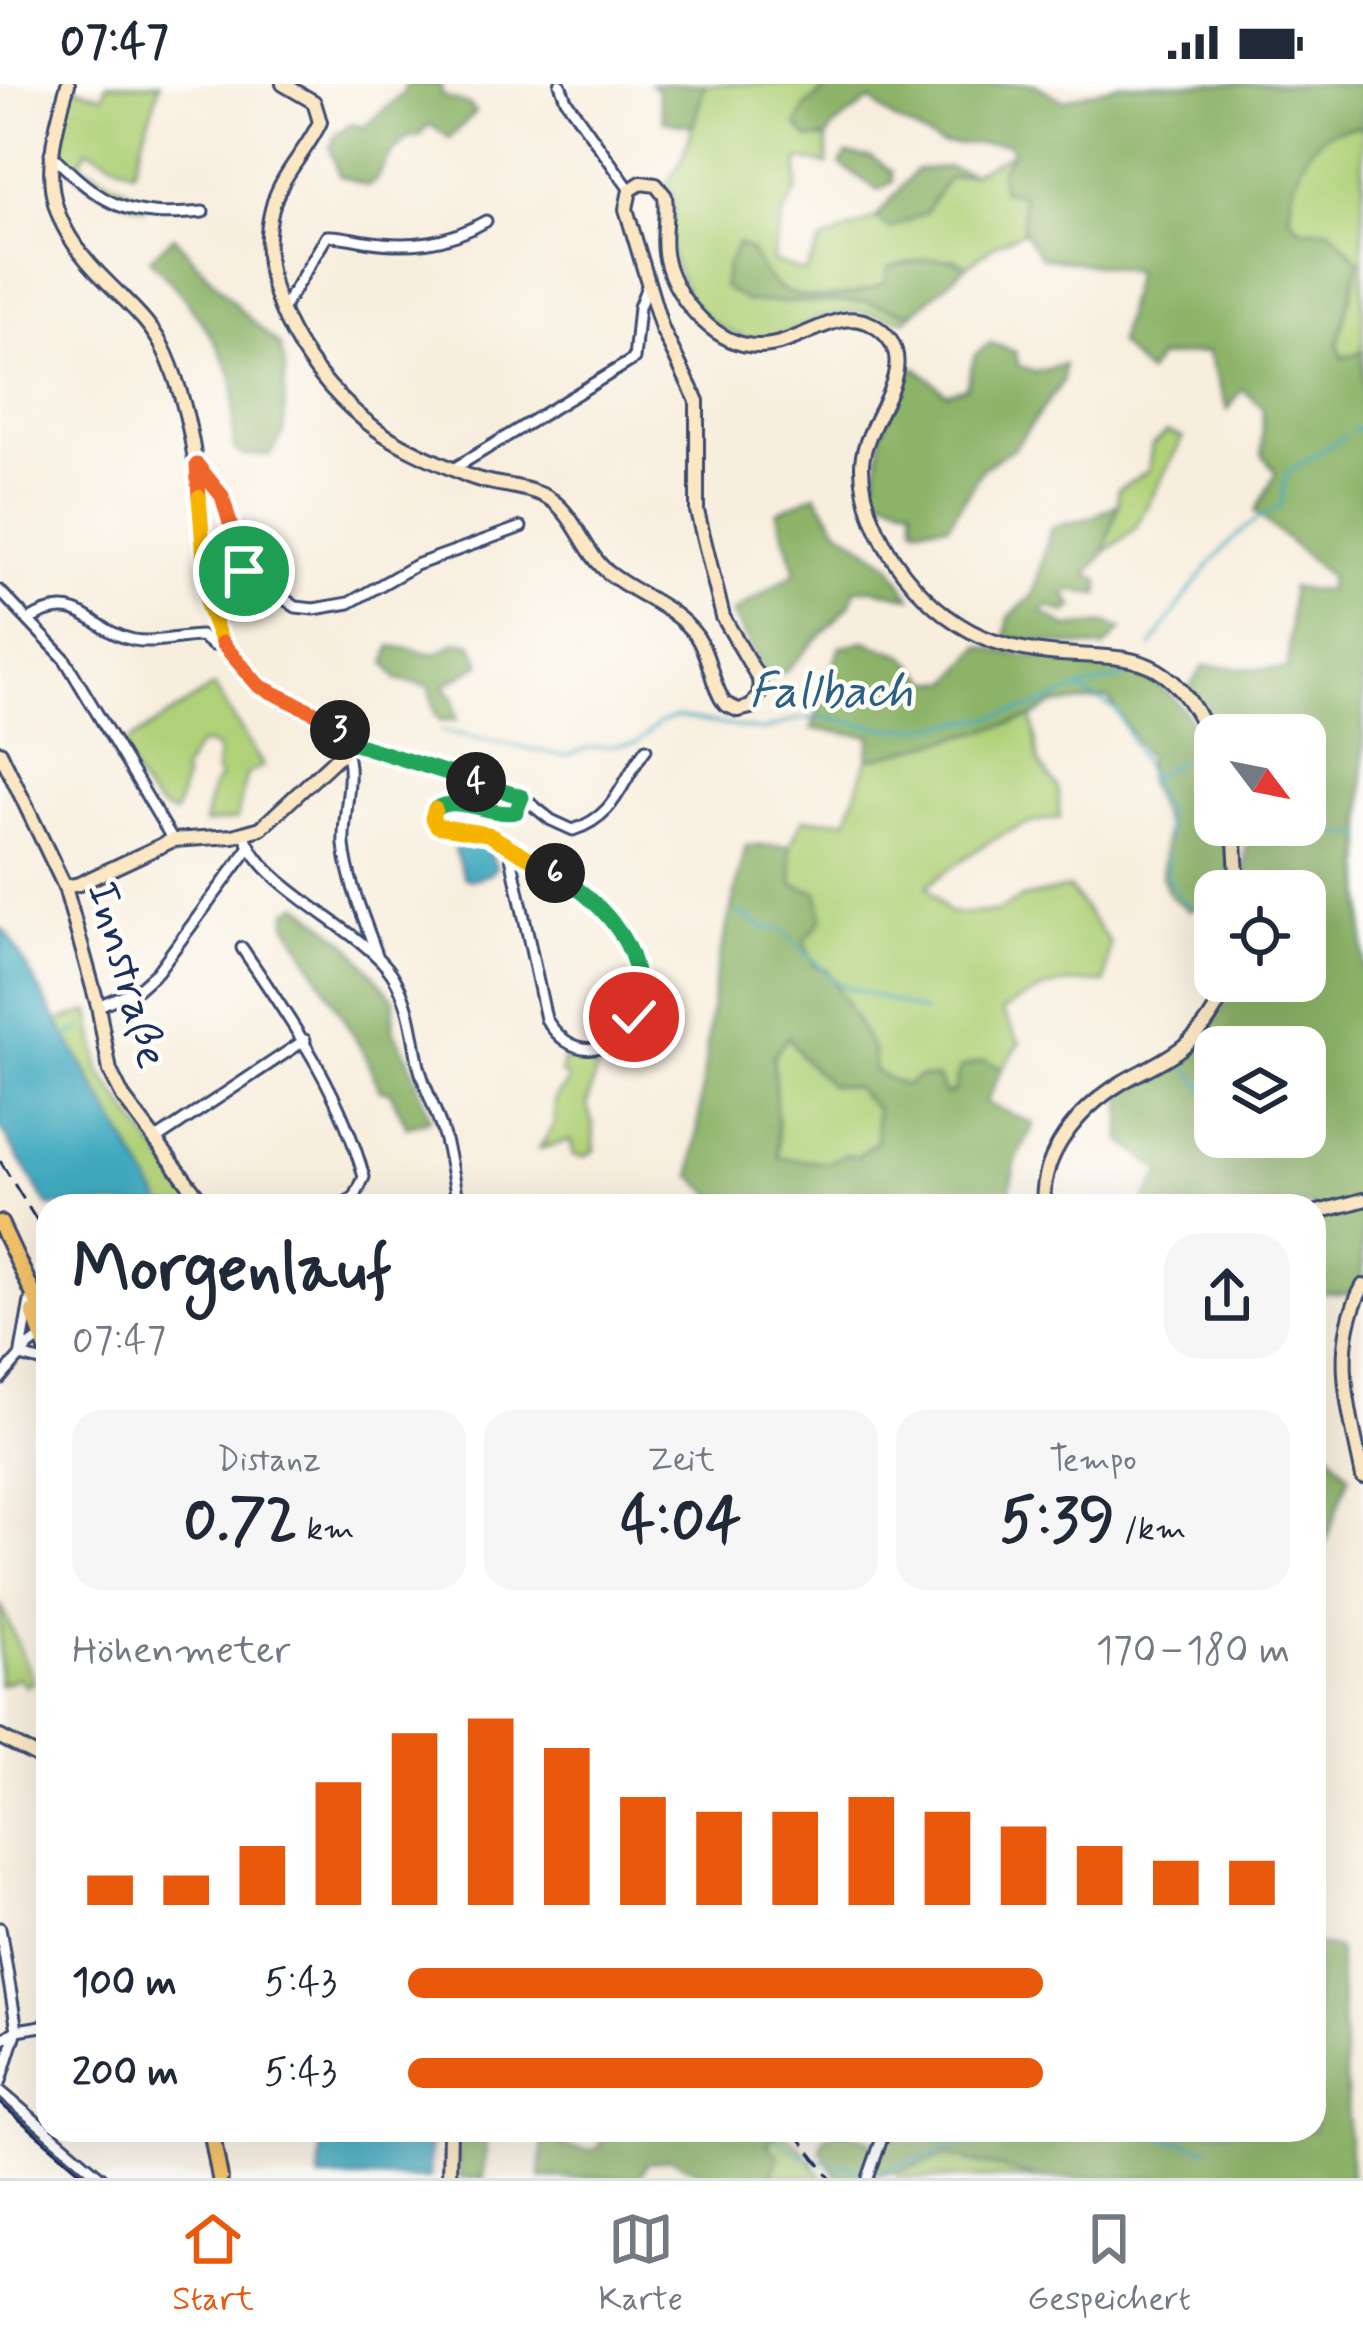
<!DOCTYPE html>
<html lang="de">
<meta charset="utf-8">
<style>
:root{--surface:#fff;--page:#f6f6f7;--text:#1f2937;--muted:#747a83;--line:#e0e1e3;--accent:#ea580c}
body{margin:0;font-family:Mynerve,sans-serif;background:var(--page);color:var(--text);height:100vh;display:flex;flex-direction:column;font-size:45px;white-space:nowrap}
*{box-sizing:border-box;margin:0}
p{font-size:39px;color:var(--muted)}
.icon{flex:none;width:66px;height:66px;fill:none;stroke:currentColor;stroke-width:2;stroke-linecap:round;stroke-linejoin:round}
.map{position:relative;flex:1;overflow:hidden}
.drawer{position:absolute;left:36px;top:1110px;width:1290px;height:948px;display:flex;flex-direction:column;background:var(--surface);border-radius:36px;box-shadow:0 12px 48px #0002}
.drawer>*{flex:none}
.needle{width:78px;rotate:122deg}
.controls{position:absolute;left:1194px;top:630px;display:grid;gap:24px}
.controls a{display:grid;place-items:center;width:132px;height:132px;border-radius:24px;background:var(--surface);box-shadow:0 12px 48px #0002;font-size:60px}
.pin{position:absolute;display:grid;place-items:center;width:102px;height:102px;color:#fff;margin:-51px;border:6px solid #fff;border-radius:50%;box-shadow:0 3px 12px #0007}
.km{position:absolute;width:60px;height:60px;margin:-30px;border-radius:50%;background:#222;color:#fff;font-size:33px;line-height:60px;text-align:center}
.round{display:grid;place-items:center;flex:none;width:126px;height:126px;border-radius:36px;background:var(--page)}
.overview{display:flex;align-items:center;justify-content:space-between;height:204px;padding:0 36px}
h1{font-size:66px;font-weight:800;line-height:90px}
.figures{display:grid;grid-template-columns:repeat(3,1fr);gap:18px;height:204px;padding:12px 36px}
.figures div{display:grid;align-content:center;border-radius:30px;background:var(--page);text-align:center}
.figures b{font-size:60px;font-weight:800}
.figures small{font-size:33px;font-weight:400}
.figures p{font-size:33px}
.chart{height:336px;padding:24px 36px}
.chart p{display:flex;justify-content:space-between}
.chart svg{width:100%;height:216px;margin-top:12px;stroke:var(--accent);stroke-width:6}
ul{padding:0 36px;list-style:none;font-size:39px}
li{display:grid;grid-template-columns:192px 144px 1fr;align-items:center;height:90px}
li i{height:30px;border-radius:15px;background:var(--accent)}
.status{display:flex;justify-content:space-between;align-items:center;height:84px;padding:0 60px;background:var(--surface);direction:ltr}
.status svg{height:33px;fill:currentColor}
.tab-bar{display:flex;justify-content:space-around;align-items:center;height:168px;border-top:3px solid var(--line);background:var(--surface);font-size:33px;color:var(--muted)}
.tab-bar a{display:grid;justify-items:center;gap:6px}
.tab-bar .active{color:var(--accent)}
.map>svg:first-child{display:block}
.green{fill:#b0d178;stroke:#66806b;stroke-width:3}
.forest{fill:#8cb368;stroke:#547163;stroke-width:3;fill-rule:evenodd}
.water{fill:#40a9bf;stroke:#2e6c8e;stroke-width:3}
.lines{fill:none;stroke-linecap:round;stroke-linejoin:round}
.stream{stroke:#40a9bf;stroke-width:3}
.street-casing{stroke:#3c4c71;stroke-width:15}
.secondary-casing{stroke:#3c4c71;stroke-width:18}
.primary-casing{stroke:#3c4c71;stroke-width:20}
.street{stroke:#fff;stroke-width:9}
.secondary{stroke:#fbe7c3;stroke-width:12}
.primary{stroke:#f4c26a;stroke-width:14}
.tram{stroke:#1b2f5e;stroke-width:3}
.rail{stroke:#1b2f5e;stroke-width:3;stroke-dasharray:18 9;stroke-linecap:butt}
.split-1-casing{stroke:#fff;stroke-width:24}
.split-2-casing{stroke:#fff;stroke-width:24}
.split-3-casing{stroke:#fff;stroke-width:24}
.split-4-casing{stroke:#fff;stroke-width:24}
.split-5-casing{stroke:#fff;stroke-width:24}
.split-6-casing{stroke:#fff;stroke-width:24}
.split-7-casing{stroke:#fff;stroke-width:24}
.split-1{stroke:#f0652b;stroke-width:15}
.split-2{stroke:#f5b400;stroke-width:15}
.split-3{stroke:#f0652b;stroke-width:15}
.split-4{stroke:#22a559;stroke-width:15}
.split-5{stroke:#22a559;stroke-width:15}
.split-6{stroke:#f5b400;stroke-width:15}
.split-7{stroke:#22a559;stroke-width:15}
.labels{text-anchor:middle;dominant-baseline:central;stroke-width:9;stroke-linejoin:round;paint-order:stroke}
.street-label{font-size:45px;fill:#1b2f5e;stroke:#fdfcf7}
.water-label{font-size:48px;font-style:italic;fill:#2a6085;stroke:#fdfcf7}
</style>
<div class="status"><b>07:47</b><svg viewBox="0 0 49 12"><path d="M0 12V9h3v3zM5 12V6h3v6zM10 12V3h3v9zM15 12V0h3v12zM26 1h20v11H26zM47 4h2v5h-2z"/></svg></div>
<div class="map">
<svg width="1363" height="2094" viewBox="0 0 1363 2094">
<rect width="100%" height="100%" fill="#fdfcf7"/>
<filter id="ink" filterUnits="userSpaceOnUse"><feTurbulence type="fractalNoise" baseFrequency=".00833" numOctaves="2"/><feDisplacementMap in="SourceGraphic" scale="24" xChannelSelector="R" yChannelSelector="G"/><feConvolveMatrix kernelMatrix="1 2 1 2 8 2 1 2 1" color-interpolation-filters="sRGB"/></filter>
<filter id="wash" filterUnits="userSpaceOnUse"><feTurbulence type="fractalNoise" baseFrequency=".004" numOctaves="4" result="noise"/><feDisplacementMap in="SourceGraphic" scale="48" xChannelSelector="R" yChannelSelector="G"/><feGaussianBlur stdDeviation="2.7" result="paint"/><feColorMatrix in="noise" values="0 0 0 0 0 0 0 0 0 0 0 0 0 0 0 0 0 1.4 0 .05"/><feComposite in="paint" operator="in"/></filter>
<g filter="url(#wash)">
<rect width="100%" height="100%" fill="#f8eede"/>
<g class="green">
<path d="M 107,0 L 160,0 L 133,87 L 87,65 L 79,80 L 149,117 L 145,124 C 111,114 59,96 62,51 C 63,35 68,18 71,2 L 103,12 Z"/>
<path d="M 705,0 L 832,0 L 805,23 L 809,55 L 827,54 L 827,80 L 798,76 L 797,106 L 784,129 L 772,177 L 805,189 L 821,158 L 876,134 L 889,144 L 948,94 L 972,89 L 1012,69 L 1022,111 L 1023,148 L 997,159 L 967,182 L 954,174 C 907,191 826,233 778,204 C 766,197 757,177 750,165 L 775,218 L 866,217 L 912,230 L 906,236 C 888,233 868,227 850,228 C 796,232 772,277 716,240 C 703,232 692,219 685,205 C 679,192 671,176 670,161 C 669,137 681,119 667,98 L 682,77 Z"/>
<path d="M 1351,42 L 1363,43 L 1363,267 L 1343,274 L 1338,261 L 1355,196 L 1312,147 L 1294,142 C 1281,119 1299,65 1322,50 C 1330,45 1341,44 1351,42 Z"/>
<path d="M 1168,348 L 1183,354 L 1135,445 L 1104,469 L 1118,420 L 1118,405 L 1148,387 L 1152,361 Z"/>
<path d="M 214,602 L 263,682 L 246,691 L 237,735 L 204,740 L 213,701 L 220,694 L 216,689 L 218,666 L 209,660 L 198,661 L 181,689 L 185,694 L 175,730 C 147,722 134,687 119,664 Z"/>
<path d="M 1032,634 L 1039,679 L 1058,704 L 1060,734 C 1009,737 967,772 927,802 L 949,830 L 996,828 L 1022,814 L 1069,804 L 1110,859 L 1105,899 C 1059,895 1040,904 1002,927 L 1020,959 L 1002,985 L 985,976 L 953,1009 L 945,1011 L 920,993 L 904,1002 L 874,987 L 873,967 L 827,886 L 815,882 L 803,858 L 822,835 L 818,808 L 794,801 L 790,762 L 803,735 L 847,736 L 867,676 Z"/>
<path d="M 90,927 L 100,988 L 197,1122 L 163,1122 L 57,937 Z"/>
<path d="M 789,951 L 855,1003 L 876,1025 L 877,1057 L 858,1072 L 845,1071 L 828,1079 L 779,1074 L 773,972 Z"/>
<path d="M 563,975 L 599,976 L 587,1022 L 593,1040 L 595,1066 L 584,1073 L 573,1071 L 571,1056 L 539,1065 C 544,1056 552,1047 554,1037 C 556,1022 550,1013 566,1002 L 568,993 L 561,990 Z"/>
<path d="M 0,1519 L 34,1598 L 25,1602 L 19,1593 L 0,1601 Z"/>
<path d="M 781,2046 L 801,2064 L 823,2094 L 770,2091 L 767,2060 Z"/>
<path d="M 947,2071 L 1039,2094 L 898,2094 L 898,2088 Z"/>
</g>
<g class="forest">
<path d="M 406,0 L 441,0 L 442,12 L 471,22 L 475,28 L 450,54 L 429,40 L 420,52 L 408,53 C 402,62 395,65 389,73 C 380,84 382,94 368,102 L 339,91 L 330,64 L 335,52 L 351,40 L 364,43 L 403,10 Z"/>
<path d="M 651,0 L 705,0 L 693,42 L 664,37 L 657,4 Z"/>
<path d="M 832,0 L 1034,0 L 1063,16 L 1120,0 L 1363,0 L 1363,43 C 1311,39 1293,86 1289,131 L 1300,145 L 1330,145 L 1359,177 L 1338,261 L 1343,274 L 1363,267 L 1363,1210 L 1314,1208 L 1314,1122 L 1142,1122 L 1162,1088 L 1122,1057 L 1123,1007 C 1172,979 1218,954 1235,897 L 1305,897 L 1305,861 L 1321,857 L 1322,822 L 1305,822 L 1305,807 L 1251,807 L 1246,803 L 1246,765 L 1260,741 L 1305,741 L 1305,651 L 1220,651 L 1188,605 L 1204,582 L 1288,586 L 1291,504 L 1327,507 L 1329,492 L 1255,428 L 1276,389 L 1262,370 L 1263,324 L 1242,305 L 1228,326 L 1207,268 L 1158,274 L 1147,290 L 1118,260 L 1135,187 L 1041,173 L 1023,148 L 1022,111 L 1001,106 L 1000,86 L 1012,69 L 1009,59 L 941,60 L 893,35 L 870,16 L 833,43 L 827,54 L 809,55 L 797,42 L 805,23 ZM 1215,963 L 1305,963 L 1305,1053 L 1215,1053 Z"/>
<path d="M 847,70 L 871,73 L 892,87 L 893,98 L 878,106 L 840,80 Z"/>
<path d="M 947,83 L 972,89 L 948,94 L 925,129 L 889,145 L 876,134 L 916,86 Z"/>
<path d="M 174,153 L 242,228 L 280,262 L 285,282 L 284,348 L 270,371 L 242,371 L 234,364 C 232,345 234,327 234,308 C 233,270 176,201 149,175 Z"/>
<path d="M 738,159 C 757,168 759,189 775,201 C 802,223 857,212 885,199 L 888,184 C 913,177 944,169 967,182 L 912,230 L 866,218 L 748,218 L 723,203 L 727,181 Z"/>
<path d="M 990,259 L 1016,268 L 1018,281 L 1034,288 L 1064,281 L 1063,297 L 1015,363 L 983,384 L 948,441 L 915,442 L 912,422 L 875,411 L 881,351 L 908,286 L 917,284 L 946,309 L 966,303 L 975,271 Z"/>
<path d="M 816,410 L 838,444 L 890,480 L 911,514 L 874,505 L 855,505 L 851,520 L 786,587 L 768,595 L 732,529 L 796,488 L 777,428 Z"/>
<path d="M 1118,420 L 1104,469 L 1087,490 L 1100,497 L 1099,510 L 1072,506 L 1065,509 L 1073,523 L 1066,529 L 1048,522 L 1042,528 L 1067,543 L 1108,539 L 1122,545 L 1104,564 L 1005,555 L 1009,533 L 1033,511 L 1051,443 L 1090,434 Z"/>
<path d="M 864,557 L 904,571 L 930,597 L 951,598 L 980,562 C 1018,574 1052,573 1090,577 C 1183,588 1215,656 1215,741 L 1226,741 L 1231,807 L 1215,807 L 1215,819 L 1189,826 L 1170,812 L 1162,792 L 1166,744 L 1147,697 L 1147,674 L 1109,615 L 1052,621 L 1032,634 L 867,676 L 871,652 L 812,645 L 840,563 Z"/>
<path d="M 456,558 L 472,559 L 481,580 L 443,602 L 453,613 L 457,636 L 440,636 L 435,629 L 430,603 L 397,595 L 386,579 L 391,562 L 437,570 Z"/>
<path d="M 746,762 L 790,762 L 794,801 L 818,808 L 822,835 L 804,858 L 815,882 L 827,885 L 873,967 L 874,987 L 904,1002 L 919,993 L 938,994 L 945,1011 L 953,1008 L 960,984 L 985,976 L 1002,985 L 986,1019 L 1034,1040 L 1016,1077 L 1006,1122 L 727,1122 L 692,1093 L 715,893 ZM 789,952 L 800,971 L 830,1001 L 855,1003 L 876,1025 L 877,1057 L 858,1072 L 845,1070 L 828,1079 L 779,1074 L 773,972 Z"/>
<path d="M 299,820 L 348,859 L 394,915 L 393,946 L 408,973 L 430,1035 L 407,1043 L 390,1007 L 380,1006 L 365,971 L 287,839 L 287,828 Z"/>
<path d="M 1314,1348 L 1349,1392 L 1314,1490 Z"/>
<path d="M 1314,1860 L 1338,1865 L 1351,2094 L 1039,2094 L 947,2071 L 898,2088 L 838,2094 L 821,2067 L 823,2056 L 835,2046 L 862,2053 L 879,2063 L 885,2046 L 1314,2046 Z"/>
<path d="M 458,2046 L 487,2046 L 484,2094 L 459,2094 Z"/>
<path d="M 532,2046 L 561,2046 L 561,2061 L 590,2067 L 600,2063 L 604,2046 L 779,2046 L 767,2060 L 779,2073 L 771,2091 L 773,2094 L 711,2094 L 670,2074 L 647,2079 L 640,2094 L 540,2094 L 543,2059 Z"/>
</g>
<g class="water">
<path d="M 472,753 L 487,761 L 496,783 L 490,790 L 470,796 L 464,793 L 453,761 L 463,754 Z"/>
<path d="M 0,843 L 9,852 L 163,1122 L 48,1122 L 0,1043 Z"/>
<path d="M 323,2046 L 430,2046 L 429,2094 L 319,2094 Z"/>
</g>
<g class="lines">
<g class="stream">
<path d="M 1353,347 L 1363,342"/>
<path d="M 1151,563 C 1186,513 1223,448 1281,422 L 1286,389 L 1345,352"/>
<path d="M 1079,605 L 1129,592"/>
<path d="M 442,647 L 565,672 L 588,664 L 637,659 L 659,639 L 677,633 L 762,647 L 798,635 L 827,634 L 888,645 L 929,643 L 994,633 L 1044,620 L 1078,605 L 1116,626 L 1148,690 L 1154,692 L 1179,677"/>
<path d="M 1148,690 L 1165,731 L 1168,756"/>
<path d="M 1290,741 L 1363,753"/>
<path d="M 1166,767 C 1166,793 1169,805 1190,821"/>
<path d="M 737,828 L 765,844 L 782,846 L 839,900 L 925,928"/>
<path d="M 63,956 L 82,944"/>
<path d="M 1181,978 L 1215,1014"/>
<path d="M 1240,1053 L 1242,1056"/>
<path d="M 769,2046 C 802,2081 822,2077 866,2086"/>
<path d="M 1132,2046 L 1209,2065"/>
<path d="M 878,2088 L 1010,2046 L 1095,2046"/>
</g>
</g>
</g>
<g filter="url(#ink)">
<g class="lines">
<g class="street-casing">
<g id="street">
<path d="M 560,0 L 566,16 L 630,106"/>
<path d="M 50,69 C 103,122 127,135 203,128"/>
<path d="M 282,226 L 327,152 C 339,151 351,155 365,157 C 409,164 447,160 486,137"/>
<path d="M 197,381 L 222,413 L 244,487 L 296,523 L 314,525 L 349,519 L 416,481 L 521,443"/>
<path d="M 453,385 L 634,275 L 639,223 L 648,200"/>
<path d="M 0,507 L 64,574 L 173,756"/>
<path d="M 29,536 C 80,505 91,548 134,556 C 156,560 179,552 201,552 L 212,561"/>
<path d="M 348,659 L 522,713 L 551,736 L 573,746 C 618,731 620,698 646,665"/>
<path d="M 345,666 C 356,688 342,734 344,761 C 348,799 365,836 377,871"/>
<path d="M 245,750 C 258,802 364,846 392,890 C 410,918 412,947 418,978 C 423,1002 436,1025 443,1049 C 450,1073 454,1097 458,1122"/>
<path d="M 508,759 L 546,935 C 596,1015 685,916 606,827 C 581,800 544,781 514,762 C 504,757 494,752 483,749 C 465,744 445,748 432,734 L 436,723 L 449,718 L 513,730 L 522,713"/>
<path d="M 242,864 C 293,940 339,1004 364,1093 L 355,1113 L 339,1122"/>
<path d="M 98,922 L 138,905 L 157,888 L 249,764"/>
<path d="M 155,1056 L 305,956"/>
<path d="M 21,1267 L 30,1217"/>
<path d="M 20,1272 L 48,1279"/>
<path d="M 0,1295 L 29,1262 L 48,1248"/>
<path d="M 0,1844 L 17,1946 L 0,2000"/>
<path d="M 0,1957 L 17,1946 L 48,1941"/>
<path d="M 0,2007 L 102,2094"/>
<path d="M 868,2094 L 885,2046"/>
</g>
</g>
<g class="secondary-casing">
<g id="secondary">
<path d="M 283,0 L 314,18 L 320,38 C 306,69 280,91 272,125 C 251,208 312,298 376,345 C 404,365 435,377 466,391 C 492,403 530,400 553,417 C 577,435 585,470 609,489 C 638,512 675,522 697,553 C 711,574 711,601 725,620 L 738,626 L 751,623 L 760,609 L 759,595 L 723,533 L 697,427 L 697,317 L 662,245 L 626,125 L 630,106 L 641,99 L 656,101 L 665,112 C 668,133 661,154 666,175 C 671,198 686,221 703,237 C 774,304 824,212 873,241 C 931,276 864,334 862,380 C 861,424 886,471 915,503 C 940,530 971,552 1006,561 C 1106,588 1166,538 1215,668"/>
<path d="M 0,668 L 65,803 L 98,922 L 110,987 L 123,1013 L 205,1122"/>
<path d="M 1234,741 L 1238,807"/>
<path d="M 65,803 L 79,800 L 173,756 L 233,752 L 261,744 L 345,666 L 348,659 C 335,636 317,632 294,621 C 253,601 219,569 208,523 C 201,438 201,350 166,270 C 153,241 131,222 109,200 C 39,132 42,88 68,0"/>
<path d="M 1044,1122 C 1039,1071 1079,1025 1121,999 C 1142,986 1167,977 1186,960 C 1206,944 1219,922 1227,897"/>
<path d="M 1314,1129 L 1363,1116"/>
<path d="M 1363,1202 C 1329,1264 1350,1327 1363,1393"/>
<path d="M 0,1653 L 48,1678"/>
<path d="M 449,2094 L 450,2046"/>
</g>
</g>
<g class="primary-casing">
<g id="primary">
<path d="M 0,1139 L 48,1241"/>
<path d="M 33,1228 L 48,1268"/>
<path d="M 211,2046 L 220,2094"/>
</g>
</g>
<use href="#street" class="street"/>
<use href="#secondary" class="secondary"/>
<use href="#primary" class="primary"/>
<path class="tram" d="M 0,2019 L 88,2094"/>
<g class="rail">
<path d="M 0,1077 L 48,1155"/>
<path d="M 794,2046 L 830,2094"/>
</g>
</g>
</g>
<g class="lines" filter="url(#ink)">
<g class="split-1-casing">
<path id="split-1" d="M 199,413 L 197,381 L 222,412 L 244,487"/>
</g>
<g class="split-2-casing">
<path id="split-2" d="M 199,413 L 208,523 L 222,559"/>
</g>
<g class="split-3-casing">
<path id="split-3" d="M 222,559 L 259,602 L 332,637 L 340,646"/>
</g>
<g class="split-4-casing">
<path id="split-4" d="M 340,646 L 349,658 L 476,698"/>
</g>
<g class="split-5-casing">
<path id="split-5" d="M 435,725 C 458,710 490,733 516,728 L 522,713 L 476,698"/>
</g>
<g class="split-6-casing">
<path id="split-6" d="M 435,725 L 432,734 L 437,742 L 488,750 L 555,789"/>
</g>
<g class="split-7-casing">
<path id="split-7" d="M 555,789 C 606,821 651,869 634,933"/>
</g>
<use href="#split-1" class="split-1"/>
<use href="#split-2" class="split-2"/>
<use href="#split-3" class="split-3"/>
<use href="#split-4" class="split-4"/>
<use href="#split-5" class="split-5"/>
<use href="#split-6" class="split-6"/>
<use href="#split-7" class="split-7"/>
</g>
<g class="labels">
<g class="street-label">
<text transform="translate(126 891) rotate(74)">Innstraße</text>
</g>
<g class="water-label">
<text x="831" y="608">Fallbach</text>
</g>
</g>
</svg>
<div class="controls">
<a><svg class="needle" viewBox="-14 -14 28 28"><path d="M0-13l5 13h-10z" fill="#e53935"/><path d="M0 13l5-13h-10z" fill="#747a83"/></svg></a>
<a><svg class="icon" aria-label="locate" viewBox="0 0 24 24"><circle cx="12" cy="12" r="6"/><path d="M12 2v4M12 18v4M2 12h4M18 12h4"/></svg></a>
<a><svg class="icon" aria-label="layers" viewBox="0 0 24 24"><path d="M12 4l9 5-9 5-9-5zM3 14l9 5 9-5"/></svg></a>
</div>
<div class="pin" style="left:244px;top:487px;background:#1e9e55"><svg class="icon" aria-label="arrive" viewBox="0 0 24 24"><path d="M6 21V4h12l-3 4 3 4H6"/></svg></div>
<div class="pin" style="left:634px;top:933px;background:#d93025"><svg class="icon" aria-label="check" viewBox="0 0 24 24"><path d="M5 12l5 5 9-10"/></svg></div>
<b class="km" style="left:340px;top:646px">3</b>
<b class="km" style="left:476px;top:698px">4</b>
<b class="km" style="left:555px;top:789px">6</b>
<section class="drawer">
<div class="overview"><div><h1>Morgenlauf</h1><p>07:47</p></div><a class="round"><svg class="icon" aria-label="share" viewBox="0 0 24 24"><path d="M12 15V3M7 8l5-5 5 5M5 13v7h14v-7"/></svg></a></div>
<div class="figures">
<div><p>Distanz</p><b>0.72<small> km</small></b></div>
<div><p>Zeit</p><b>4:04</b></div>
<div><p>Tempo</p><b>5:39<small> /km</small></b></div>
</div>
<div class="chart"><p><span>Höhenmeter</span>170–180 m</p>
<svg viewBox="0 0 160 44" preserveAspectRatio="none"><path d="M5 44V38M15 44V38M25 44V32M35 44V19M45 44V9M55 44V6M65 44V12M75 44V22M85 44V25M95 44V25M105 44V22M115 44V25M125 44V28M135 44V32M145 44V35M155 44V35"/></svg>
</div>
<ul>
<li><b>100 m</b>5:43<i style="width:72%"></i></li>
<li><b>200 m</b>5:43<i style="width:72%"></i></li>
</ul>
</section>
</div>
<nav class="tab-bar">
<a class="active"><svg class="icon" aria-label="home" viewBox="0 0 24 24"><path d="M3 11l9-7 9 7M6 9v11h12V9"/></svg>Start</a>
<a><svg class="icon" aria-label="map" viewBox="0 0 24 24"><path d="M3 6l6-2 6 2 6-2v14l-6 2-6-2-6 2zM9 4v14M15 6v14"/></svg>Karte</a>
<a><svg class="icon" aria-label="saved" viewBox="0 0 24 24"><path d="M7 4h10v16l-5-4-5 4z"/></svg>Gespeichert</a>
</nav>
